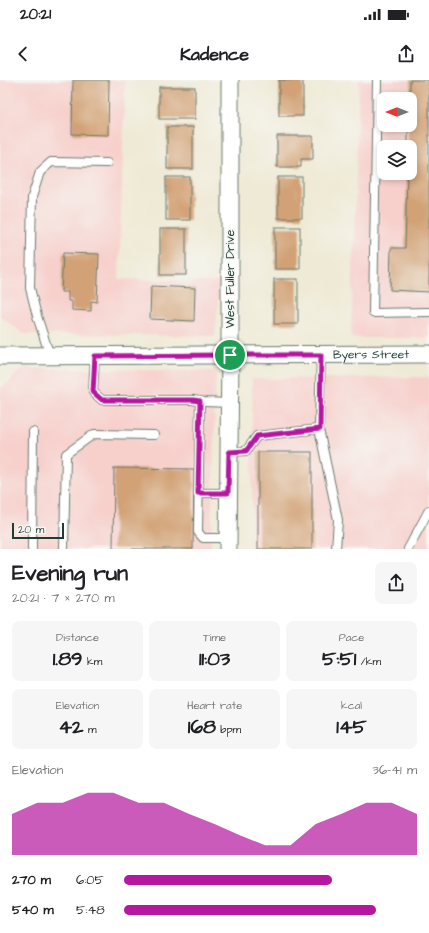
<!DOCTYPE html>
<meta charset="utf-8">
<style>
:root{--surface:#fff;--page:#f6f6f6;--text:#202124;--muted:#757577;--accent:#b5179e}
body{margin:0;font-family:"Architects Daughter",sans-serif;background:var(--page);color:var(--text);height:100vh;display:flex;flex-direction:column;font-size:15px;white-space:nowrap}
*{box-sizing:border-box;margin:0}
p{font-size:13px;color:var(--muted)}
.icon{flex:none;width:22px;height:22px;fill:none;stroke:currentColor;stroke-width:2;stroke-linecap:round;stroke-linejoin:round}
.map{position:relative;height:469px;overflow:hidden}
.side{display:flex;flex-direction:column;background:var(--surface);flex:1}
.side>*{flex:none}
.needle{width:26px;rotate:270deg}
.controls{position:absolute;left:377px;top:12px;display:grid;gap:8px}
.controls a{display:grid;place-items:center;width:40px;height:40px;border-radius:8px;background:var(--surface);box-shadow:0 2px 6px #0003;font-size:20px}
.scale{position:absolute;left:12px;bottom:10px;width:52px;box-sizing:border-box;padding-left:4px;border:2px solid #1f3d34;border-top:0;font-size:11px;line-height:14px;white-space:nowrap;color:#1f3d34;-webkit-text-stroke:3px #f6f6f2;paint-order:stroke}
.pin{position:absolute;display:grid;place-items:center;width:34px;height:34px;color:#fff;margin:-17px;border:2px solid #fff;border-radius:50%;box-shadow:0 1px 4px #0007}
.round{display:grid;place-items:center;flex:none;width:42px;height:42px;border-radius:8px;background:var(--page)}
.headline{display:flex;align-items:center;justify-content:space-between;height:68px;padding:0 12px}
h1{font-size:22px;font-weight:700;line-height:30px}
.stats{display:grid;grid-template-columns:repeat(3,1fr);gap:6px;height:68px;padding:4px 12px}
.stats div{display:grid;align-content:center;border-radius:8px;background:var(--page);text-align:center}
.stats b{font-size:20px;font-weight:700}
.stats small{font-size:11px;font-weight:400}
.stats p{font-size:11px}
.chart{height:112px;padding:8px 12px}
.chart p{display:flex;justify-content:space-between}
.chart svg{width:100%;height:72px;margin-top:4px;fill:var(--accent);opacity:.7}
ul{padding:0 12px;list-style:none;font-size:13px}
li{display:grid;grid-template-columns:64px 48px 1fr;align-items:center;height:30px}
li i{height:10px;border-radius:5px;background:var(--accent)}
.status{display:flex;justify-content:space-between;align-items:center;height:28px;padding:0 20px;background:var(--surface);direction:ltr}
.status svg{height:11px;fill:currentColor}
header{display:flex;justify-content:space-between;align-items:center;height:52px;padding:0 12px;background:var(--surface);font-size:18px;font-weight:700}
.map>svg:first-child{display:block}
.built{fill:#f7d0cc;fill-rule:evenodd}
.building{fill:#d2a174}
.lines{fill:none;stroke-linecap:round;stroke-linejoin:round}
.lane-casing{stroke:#687a6c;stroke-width:10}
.street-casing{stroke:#687a6c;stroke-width:19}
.lane{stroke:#fff;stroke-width:8}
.street{stroke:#fff;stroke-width:17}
.route-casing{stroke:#fff;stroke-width:8}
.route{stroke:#b5179e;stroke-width:5}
.labels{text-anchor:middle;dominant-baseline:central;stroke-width:3;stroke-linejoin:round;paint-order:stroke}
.street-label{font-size:12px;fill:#1f3d34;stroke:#f6f6f2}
</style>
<div class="status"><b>20:21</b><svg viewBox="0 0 49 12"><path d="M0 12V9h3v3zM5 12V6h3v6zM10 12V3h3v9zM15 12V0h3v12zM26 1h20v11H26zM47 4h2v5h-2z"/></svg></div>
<header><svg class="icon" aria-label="back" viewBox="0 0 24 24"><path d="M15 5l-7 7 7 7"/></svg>Kadence<svg class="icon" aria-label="share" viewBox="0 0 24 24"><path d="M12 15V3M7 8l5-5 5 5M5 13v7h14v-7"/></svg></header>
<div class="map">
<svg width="429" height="469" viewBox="0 0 429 469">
<rect width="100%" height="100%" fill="#f6f6f2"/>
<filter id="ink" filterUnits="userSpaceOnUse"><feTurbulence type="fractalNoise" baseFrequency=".025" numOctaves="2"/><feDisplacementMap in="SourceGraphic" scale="8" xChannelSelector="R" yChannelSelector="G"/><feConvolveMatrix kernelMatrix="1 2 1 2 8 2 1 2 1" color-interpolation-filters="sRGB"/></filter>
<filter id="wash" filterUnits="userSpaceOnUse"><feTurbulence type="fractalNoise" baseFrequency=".012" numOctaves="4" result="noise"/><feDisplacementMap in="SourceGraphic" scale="16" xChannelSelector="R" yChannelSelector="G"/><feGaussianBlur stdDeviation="0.9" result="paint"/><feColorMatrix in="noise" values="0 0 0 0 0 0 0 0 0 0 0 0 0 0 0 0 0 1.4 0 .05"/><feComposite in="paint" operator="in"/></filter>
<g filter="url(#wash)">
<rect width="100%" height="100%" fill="#efead5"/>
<g class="built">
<path d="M 0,0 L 125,0 L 119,199 L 220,202 L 215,256 L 24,254 L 0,236 Z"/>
<path d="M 359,0 L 429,0 L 429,258 L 351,258 ZM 384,19 L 410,19 L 410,45 L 384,45 ZM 384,67 L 410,67 L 410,93 L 384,93 Z"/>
<path d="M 23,288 L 216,291 L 211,469 L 0,469 L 0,308 L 5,306 Z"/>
<path d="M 429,297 L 429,469 L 252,469 L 252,299 Z"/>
</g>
<g id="blocks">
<g class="building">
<path d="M 73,0 L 109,0 L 108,55 L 72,54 Z"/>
<rect x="279" y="0" width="24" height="36"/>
<path d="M 410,0 L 429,0 L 429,212 L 390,210 L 391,168 L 405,168 L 407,93 L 410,93 L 410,67 L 408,67 L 408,45 L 410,45 Z"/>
<rect x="159" y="7" width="36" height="32"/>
<rect x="167" y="47" width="26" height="42"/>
<path d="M 277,56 L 313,56 L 313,79 L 301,79 L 301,87 L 277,87 Z"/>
<rect x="166" y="97" width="24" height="43"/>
<rect x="278" y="97" width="24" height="41"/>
<rect x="275" y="147" width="25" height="42"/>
<rect x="160" y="149" width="26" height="46"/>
<path d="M 63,173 L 99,174 L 97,222 L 91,221 L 91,231 L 72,230 L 72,221 L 68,221 L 68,212 L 61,212 Z"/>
<rect x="274" y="199" width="24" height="45"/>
<path d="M 151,206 L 195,208 L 194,241 L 150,239 Z"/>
<rect x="258" y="372" width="54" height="97"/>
<path d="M 114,388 L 194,389 L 193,469 L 113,469 Z"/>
</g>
</g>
</g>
<g filter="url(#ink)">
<use href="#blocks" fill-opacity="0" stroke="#687a6c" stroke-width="1"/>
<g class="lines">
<g class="lane-casing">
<g id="lane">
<path d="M 377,0 L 373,233 L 429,232"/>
<path d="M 321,275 L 319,349 L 338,440 L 336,469"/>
<path d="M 50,276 L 37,236 L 30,208 L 32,117 L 40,92 L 51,82 L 107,83"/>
<path d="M 95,276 L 93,312 L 102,320 L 193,320 L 204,322 L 230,323"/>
<path d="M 200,321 L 198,452 L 203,458 L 228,458"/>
<path d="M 229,372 L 246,371 L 257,356 L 319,349"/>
<path d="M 198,413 L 228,413"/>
<path d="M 32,469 L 33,352"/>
<path d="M 64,469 L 66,374 L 94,354 L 154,355"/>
<path d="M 408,469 L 429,430"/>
</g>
</g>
<g class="street-casing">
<g id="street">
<path id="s1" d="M 0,276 L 429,274"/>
<path d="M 228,469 L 230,275 L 230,0"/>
</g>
</g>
<use href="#lane" class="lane"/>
<use href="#street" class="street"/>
</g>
</g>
<g class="lines" filter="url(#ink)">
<g class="route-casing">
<path id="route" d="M 230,275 L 321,275 L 320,349 L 257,356 L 246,371 L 229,372 L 228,413 L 198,413 L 200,321 L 193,320 L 102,320 L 93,312 L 95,276 Z"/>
</g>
<use href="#route" class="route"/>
</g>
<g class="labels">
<g class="street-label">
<text transform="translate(230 199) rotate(-90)">West Fuller Drive</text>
<text stroke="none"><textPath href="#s1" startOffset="371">Byers Street</textPath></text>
</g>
</g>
</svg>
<div class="controls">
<a><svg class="needle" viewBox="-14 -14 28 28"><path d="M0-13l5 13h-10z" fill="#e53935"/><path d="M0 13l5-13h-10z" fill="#757577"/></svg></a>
<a><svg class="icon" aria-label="layers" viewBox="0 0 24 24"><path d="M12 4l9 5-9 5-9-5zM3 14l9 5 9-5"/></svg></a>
</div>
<div class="scale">20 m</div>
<div class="pin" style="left:230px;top:275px;background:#1e9e55"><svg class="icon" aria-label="arrive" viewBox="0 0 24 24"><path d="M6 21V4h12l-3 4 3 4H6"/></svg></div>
</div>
<section class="side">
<div class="headline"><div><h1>Evening run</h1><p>20:21 · 7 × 270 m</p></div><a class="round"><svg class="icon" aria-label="share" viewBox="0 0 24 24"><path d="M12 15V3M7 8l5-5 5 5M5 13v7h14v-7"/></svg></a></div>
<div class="stats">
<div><p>Distance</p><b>1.89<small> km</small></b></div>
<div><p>Time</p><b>11:03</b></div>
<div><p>Pace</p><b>5:51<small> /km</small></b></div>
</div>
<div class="stats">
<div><p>Elevation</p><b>42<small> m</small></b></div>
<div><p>Heart rate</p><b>168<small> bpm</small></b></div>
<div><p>kcal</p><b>145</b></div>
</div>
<div class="chart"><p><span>Elevation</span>36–41 m</p>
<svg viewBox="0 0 160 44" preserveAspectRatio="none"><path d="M0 44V19L10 12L20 12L30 6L40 6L50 12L60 12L70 19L80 25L90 32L100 38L110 38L120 25L130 19L140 12L150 12L160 19V44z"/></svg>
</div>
<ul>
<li><b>270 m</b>6:05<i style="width:71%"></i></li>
<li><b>540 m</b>5:48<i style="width:86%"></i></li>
</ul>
</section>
